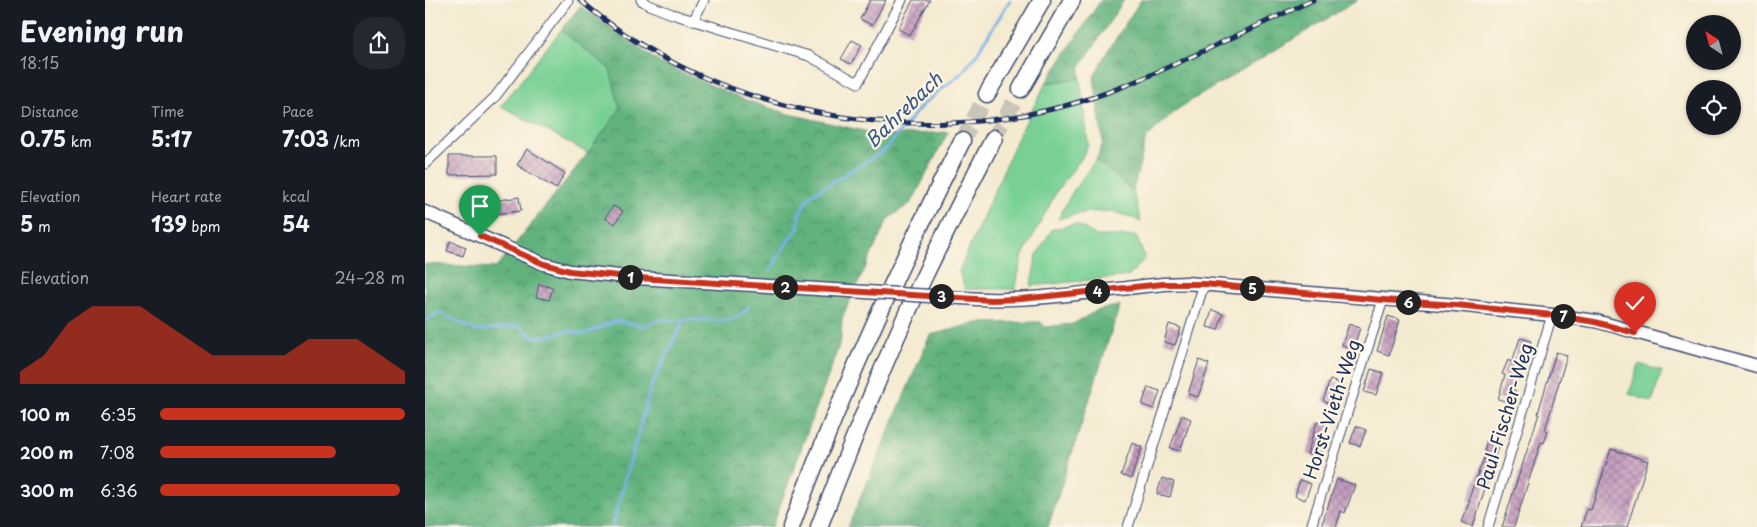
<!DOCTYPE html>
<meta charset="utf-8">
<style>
:root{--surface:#171b24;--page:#242831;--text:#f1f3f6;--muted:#9ea1a6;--accent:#c8321e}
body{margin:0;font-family:"Playpen Sans",sans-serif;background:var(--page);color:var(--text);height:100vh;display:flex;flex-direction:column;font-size:19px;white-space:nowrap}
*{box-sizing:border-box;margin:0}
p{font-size:16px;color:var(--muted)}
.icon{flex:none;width:28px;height:28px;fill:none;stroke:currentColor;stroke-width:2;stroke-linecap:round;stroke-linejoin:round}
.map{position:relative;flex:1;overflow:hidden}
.drawer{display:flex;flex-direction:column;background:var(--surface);width:425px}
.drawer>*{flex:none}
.needle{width:32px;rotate:324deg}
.controls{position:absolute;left:1261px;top:15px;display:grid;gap:10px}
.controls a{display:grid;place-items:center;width:55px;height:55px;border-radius:50%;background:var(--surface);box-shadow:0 1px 4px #0004;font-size:25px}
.pin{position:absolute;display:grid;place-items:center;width:42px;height:42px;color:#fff;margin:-51px -21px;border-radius:50% 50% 50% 0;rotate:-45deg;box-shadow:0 0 5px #0007}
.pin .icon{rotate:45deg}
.km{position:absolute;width:25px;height:25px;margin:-12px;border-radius:50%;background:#222;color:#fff;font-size:14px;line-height:25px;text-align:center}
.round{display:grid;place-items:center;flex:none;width:52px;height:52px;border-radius:20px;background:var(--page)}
.summary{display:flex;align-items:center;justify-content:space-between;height:85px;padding:0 20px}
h1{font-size:28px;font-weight:700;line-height:38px}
.figures{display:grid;grid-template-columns:repeat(3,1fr);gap:8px;height:85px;padding:5px 20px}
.figures div{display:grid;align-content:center}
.figures b{font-size:21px;font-weight:700}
.figures small{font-size:14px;font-weight:400}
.figures p{font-size:14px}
.chart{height:140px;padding:10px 20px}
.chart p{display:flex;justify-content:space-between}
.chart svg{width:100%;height:90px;margin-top:5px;fill:var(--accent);opacity:.7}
ul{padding:0 20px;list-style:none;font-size:16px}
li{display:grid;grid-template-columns:80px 60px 1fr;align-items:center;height:38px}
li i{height:12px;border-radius:6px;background:var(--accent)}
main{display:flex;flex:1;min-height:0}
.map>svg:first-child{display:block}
.green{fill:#78d095;stroke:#4a807a}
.forest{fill:url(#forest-crowns);stroke:#3e706e}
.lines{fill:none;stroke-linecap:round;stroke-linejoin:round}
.stream{stroke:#76b0e6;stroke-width:3}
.building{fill:url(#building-cross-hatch)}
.highway-tunnel{stroke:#c9c5b9;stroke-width:16;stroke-dasharray:16 8;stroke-linecap:butt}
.street-casing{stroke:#3c4b6f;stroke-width:11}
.secondary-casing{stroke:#3c4b6f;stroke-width:15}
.highway-casing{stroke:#3c4b6f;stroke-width:19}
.street{stroke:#fff;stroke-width:9}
.secondary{stroke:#fff;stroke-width:12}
.highway{stroke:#fff;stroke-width:16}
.rail-casing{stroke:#1b2f5e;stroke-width:5}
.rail{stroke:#fcf5e5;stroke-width:3;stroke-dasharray:9;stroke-linecap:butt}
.secondary-bridge-casing{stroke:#3c4b6f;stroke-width:15;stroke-linecap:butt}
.secondary-bridge{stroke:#fff;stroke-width:12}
.route-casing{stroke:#fff;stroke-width:10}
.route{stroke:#c8321e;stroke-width:6}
.labels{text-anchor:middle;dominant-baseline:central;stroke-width:4.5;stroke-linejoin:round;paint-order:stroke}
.street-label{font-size:18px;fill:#1b2f5e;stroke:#fcf5e5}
.water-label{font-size:19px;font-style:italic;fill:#365687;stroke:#fcf5e5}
</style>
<main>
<section class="drawer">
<div class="summary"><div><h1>Evening run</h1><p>18:15</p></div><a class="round"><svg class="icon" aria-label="share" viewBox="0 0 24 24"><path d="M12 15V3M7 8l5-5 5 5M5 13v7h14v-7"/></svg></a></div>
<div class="figures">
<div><p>Distance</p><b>0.75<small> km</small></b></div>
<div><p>Time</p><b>5:17</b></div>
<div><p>Pace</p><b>7:03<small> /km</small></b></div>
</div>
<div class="figures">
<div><p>Elevation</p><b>5<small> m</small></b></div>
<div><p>Heart rate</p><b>139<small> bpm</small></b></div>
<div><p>kcal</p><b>54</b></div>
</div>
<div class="chart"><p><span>Elevation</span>24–28 m</p>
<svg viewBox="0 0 160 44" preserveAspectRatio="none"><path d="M0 44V38L10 30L20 14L30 6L40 6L50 6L60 14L70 22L80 30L90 30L100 30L110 30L120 22L130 22L140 22L150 30L160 38V44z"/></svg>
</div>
<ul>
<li><b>100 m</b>6:35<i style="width:100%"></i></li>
<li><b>200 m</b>7:08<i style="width:72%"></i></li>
<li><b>300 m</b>6:36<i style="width:98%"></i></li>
</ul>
</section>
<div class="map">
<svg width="1332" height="527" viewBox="0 0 1332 527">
<defs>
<pattern id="forest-crowns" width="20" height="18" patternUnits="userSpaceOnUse" patternTransform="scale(1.25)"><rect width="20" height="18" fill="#62b27e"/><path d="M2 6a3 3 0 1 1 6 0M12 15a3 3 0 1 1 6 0" fill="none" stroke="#50916a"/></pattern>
<pattern id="building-cross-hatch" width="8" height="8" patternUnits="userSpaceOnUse" patternTransform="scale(1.25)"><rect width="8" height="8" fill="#c59dbf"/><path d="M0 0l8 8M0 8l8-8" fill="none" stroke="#9f809e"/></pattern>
</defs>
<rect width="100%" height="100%" fill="#fcf5e5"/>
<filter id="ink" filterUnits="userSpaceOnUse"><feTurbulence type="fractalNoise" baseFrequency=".02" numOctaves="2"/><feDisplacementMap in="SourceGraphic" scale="10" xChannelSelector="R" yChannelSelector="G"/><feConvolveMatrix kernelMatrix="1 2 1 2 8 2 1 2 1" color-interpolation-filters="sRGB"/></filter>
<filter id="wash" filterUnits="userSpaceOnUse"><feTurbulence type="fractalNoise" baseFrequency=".0096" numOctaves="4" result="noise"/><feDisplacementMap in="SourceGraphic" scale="20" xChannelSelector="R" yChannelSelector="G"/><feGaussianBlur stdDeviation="1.12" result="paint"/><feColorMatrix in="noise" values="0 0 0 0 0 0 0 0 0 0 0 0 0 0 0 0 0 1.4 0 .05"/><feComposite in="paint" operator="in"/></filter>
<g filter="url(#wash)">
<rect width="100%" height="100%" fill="#f4ead0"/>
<g class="green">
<path d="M 136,30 L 185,69 L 196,109 L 163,153 L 76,106 Z"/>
<path d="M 655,78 L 663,144 L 657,158 L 633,189 L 598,255 L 593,275 L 591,289 L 540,289 L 534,271 L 594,135 L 621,83 Z"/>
<path d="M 671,160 L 708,191 L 716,222 C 687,207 664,210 633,219 L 648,191 Z"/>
<path d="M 651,224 L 672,236 L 711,236 L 720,258 L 704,276 L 606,286 L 611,257 L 627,229 Z"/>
<path d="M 1214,364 L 1237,371 L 1227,402 L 1204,394 Z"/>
</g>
<g class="forest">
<path d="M 676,0 L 699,0 L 655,67 L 655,78 L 621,83 Z"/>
<path d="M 716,0 L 933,0 L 754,108 L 721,138 L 708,191 L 671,160 L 678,143 L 669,77 L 680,55 Z"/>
<path d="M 155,6 L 235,63 L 320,100 L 364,114 L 461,136 L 523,132 L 487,202 L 463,219 L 417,318 L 416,339 L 408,363 L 347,527 L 0,527 L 0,264 L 71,268 L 163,153 L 195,109 L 185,69 L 136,30 Z"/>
<path d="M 695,305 L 623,527 L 423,527 L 505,335 L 552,323 L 616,322 L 620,327 L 648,324 L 671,311 Z"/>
</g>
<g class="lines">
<g class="stream">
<path d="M 345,271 L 361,244 L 373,228 L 374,214 L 384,196 L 459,151 L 498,104 L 537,73 L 551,55 L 585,0"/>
<path d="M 0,321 L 14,312 L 51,331 L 93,326 L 111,338 L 145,331 L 159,334 L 191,321 L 219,326 L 231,320 L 307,320 L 319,313 L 324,306"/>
<path d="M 187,527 L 226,386 L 258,321"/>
</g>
</g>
<g id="blocks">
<g class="building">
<path d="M 445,0 L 461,0 L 447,25 L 435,19 Z"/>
<path d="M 488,0 L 505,0 L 485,35 L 473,29 Z"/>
<path d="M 427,40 L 437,45 L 426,64 L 416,59 Z"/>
<path d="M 102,149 L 140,173 L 131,189 L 92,165 Z"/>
<path d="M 24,156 L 72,156 L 72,174 L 24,175 Z"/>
<path d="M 94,197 L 96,211 L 70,214 L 68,201 Z"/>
<path d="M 188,206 L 198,211 L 190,224 L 180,218 Z"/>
<path d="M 25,241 L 41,247 L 38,256 L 22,251 Z"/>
<path d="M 114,284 L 128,288 L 124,300 L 111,297 Z"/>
<path d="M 787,310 L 798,314 L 793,330 L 782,327 Z"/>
<path d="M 963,316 L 975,320 L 964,355 L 952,351 Z"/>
<path d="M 744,324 L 756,328 L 750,345 L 739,342 Z"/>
<path d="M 924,324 L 935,328 L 928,349 L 917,345 Z"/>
<path d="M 1095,338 L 1106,341 L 1098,367 L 1087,391 L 1090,391 L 1087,403 L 1073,399 L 1080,375 L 1077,374 L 1083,360 L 1087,362 Z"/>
<path d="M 1131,352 L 1142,355 L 1120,430 L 1123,431 L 1119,443 L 1116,442 L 1089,527 L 1077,527 L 1114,414 L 1113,413 Z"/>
<path d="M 774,360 L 784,364 L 773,397 L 763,394 Z"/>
<path d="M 946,369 L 958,373 L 951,395 L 939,392 Z"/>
<path d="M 905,380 L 917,384 L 909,405 L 898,401 Z"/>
<path d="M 723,387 L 735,391 L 729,409 L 717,405 Z"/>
<path d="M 757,415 L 766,419 L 755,451 L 745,448 Z"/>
<path d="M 892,422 L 904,426 L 894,457 L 882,454 Z"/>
<path d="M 931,426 L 941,430 L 935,446 L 925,443 Z"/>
<path d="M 1062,440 L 1074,443 L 1048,527 L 1036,522 L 1045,501 L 1043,500 L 1061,452 L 1059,451 Z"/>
<path d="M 707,443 L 717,447 L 706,479 L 696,475 Z"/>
<path d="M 1186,449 L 1223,461 L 1202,527 L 1156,527 L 1162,509 L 1166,510 Z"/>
<path d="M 737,478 L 749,482 L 745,497 L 732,494 Z"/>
<path d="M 912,479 L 930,485 L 920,513 L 916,511 L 911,527 L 896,527 Z"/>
<path d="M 875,480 L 886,484 L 880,500 L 870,496 Z"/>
</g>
</g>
</g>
<g filter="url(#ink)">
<use href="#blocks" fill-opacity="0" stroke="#3c4b6f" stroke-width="1"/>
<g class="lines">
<g class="highway-tunnel">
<path d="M 569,138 L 596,89"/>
<path d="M 537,141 L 562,94"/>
</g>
<g class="street-casing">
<g id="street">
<path d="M 216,0 L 224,5 L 247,14 L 384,56 L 433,83 L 477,0"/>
<path d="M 268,21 L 279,0"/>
<path d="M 0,164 L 70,97 L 143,1"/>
<path d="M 703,527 L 779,284"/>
<path d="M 886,527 L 958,300"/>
<path d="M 1063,527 L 1127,315"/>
</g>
</g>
<g class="secondary-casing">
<g id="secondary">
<path d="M 0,212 L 119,264 L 145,271 L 213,278 L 425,291"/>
<path d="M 537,298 C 604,303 671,291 738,284 L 761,283 L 1031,305 L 1127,315 L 1171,321 L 1332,366"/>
</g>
</g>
<g class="highway-casing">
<g id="highway">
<path d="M 596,89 L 647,0"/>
<path d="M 562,94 L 617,0"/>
<path d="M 366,527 C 415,395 473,267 537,141"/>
<path d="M 394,527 C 426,444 459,361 497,281 C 520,233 544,186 569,138"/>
</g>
</g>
<use href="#street" class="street"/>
<use href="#secondary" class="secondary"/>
<use href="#highway" class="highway"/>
<g class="rail-casing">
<path id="rail" d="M 155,0 C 288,115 489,152 657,101 C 696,89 733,72 770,55 C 810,36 849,18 888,0"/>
</g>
<use href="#rail" class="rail"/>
<g class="secondary-bridge-casing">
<path id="secondary-bridge" d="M 425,291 L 537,298"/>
</g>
<use href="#secondary-bridge" class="secondary-bridge"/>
</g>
</g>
<g class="lines" filter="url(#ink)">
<g class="route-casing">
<path id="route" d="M 55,236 L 119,264 L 145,271 L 213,278 L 566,300 L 596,299 L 738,284 L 779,284 L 958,300 L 1031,305 L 1127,315 L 1170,322 L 1210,333"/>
</g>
<use href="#route" class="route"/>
</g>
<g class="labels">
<g class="street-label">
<text transform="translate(906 409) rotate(-72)">Horst-Vieth-Weg</text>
<text transform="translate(1079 416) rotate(-73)">Paul-Fischer-Weg</text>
</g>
<g class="water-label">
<text transform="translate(478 109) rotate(-44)">Bahrebach</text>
</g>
</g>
</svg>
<div class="controls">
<a><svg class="needle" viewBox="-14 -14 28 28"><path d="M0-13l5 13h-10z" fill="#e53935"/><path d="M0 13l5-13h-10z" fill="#9ea1a6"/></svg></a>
<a><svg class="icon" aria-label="locate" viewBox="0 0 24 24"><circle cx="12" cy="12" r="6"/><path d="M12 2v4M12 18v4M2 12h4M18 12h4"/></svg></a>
</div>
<div class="pin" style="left:55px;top:236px;background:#1e9e55"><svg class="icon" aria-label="arrive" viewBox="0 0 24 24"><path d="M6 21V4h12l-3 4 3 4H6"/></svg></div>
<div class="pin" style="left:1210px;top:333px;background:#d93025"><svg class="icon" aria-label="check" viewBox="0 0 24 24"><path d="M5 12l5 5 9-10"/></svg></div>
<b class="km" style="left:205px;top:277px">1</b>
<b class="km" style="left:360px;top:287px">2</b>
<b class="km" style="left:516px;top:296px">3</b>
<b class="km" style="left:672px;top:291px">4</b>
<b class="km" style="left:827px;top:288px">5</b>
<b class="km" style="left:983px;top:302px">6</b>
<b class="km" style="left:1138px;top:316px">7</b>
</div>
</main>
